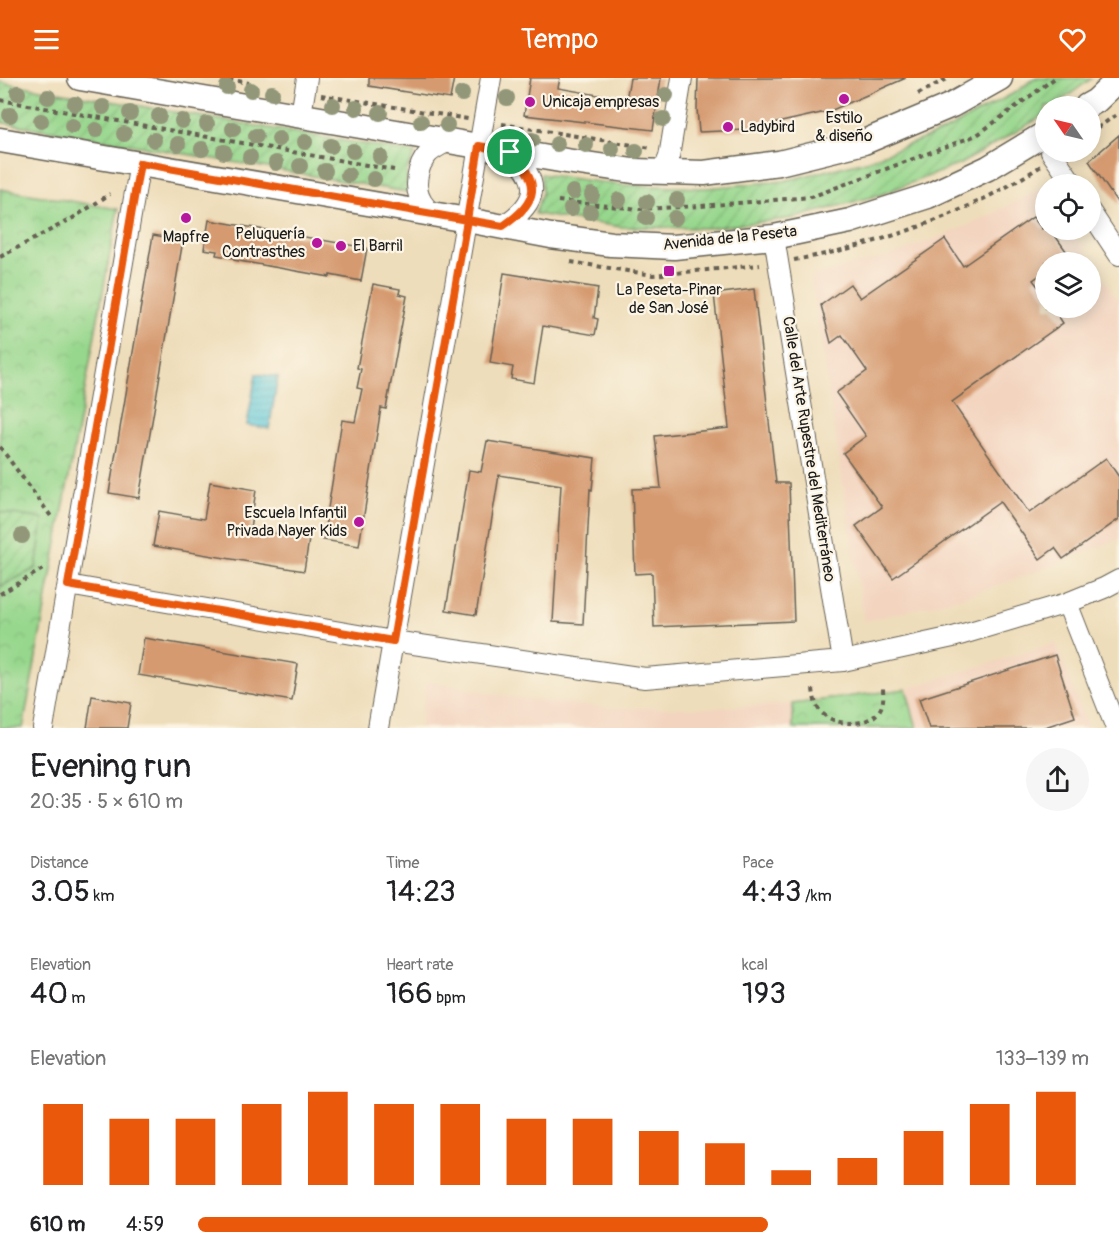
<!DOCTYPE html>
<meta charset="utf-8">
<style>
:root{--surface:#fff;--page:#f6f6f6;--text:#202124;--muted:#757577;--accent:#ea580c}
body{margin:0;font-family:Pangolin,sans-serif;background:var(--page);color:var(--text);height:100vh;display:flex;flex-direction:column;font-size:22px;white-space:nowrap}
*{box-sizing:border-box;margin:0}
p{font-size:20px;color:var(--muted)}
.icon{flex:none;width:33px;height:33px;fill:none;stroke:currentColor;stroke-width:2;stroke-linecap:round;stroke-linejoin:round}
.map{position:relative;height:650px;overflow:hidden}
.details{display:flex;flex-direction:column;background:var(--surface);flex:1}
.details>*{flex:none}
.needle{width:39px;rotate:304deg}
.buttons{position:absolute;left:1035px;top:18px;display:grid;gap:12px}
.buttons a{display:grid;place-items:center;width:66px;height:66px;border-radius:50%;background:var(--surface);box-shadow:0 3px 15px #0003;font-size:30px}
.pin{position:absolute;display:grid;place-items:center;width:51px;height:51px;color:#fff;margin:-26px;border:3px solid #fff;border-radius:50%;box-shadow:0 2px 6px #0007}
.round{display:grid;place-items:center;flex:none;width:63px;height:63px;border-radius:32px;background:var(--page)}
.summary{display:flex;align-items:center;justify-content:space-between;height:102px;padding:0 30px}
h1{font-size:33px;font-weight:600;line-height:45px}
.figures{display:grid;grid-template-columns:repeat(3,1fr);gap:9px;height:102px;padding:6px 30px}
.figures div{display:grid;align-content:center}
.figures b{font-size:30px;font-weight:600}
.figures small{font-size:16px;font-weight:400}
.figures p{font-size:16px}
.chart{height:168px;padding:12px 30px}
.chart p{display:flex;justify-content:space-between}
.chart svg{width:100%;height:108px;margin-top:6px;stroke:var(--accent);stroke-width:6}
ul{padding:0 30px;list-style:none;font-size:20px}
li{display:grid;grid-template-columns:96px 72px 1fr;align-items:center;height:45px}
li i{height:15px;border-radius:8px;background:var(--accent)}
header{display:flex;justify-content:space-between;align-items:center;height:78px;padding:0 30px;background:var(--accent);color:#fff;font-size:27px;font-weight:600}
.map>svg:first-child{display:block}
.built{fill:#f3d4bf;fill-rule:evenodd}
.park{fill:url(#park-crowns);stroke:#5a7a54;stroke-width:1.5}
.garden{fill:url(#garden-furrows);stroke:#5a7a54;stroke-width:1.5}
.water{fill:url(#water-rules);stroke:#3e727b;stroke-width:1.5}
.building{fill:#d59a70}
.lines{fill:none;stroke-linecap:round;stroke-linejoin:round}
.minor-casing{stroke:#666053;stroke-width:22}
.tertiary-casing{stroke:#666053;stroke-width:27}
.path{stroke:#666053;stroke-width:4;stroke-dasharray:4.5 4.5;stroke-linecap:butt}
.minor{stroke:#fff;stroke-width:20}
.tertiary{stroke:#fff;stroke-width:24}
.tree{fill:#929779}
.route-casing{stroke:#fff;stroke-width:12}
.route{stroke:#ea580c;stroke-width:8}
.poi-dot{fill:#b5179e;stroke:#fcf5e5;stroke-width:2}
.labels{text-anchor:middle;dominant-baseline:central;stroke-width:4.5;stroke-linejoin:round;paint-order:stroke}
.poi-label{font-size:16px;fill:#1c1c1c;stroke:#fcf5e5;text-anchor:start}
.street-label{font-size:16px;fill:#1c1c1c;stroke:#fcf5e5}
</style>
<header><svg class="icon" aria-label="menu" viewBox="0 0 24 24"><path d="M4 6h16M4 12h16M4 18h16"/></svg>Tempo<svg class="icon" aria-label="heart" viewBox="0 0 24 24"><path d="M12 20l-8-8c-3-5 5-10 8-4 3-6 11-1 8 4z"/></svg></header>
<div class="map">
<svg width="1119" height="650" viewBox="0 0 1119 650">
<defs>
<pattern id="park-crowns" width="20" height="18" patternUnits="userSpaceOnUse" patternTransform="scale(1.5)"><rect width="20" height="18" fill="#97d78d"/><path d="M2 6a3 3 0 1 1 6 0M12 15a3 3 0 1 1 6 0" fill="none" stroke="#82b879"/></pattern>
<pattern id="garden-furrows" width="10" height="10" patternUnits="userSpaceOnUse" patternTransform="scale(1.5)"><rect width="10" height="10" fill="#97d78d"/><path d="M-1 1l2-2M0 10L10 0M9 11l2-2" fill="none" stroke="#82b879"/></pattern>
<pattern id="water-rules" width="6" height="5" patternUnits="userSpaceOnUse" patternTransform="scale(1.5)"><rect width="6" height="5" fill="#5fc9da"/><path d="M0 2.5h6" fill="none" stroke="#52acba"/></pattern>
</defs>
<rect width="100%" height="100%" fill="#fcf5e5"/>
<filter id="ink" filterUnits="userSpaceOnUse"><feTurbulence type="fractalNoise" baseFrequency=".0167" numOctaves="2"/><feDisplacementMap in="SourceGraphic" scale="12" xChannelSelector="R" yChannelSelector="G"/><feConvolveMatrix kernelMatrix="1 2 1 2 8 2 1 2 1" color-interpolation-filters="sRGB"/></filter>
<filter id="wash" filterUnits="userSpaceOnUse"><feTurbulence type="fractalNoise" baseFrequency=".008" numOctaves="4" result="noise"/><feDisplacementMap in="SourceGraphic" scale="24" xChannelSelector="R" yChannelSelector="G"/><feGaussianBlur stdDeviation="1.35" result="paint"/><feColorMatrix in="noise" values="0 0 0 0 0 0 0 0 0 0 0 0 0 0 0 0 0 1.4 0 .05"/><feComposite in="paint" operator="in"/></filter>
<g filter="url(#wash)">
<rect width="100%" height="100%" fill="#eeddba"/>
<g class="built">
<path d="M 1044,109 L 1046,111 L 1046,152 L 1072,152 L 1119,224 L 1119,461 L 1049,489 L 964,519 L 864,543 L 811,198 L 889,178 L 970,147 ZM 1046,184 L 1090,184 L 1090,230 L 1046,230 Z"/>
<path d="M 1056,565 L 1088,650 L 917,650 L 906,611 Z"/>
<path d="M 427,603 L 516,620 L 612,630 L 709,630 L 793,626 L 793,650 L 419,650 Z"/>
</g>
<g class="park">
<path d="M 0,111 L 118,131 L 23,650 L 0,650 Z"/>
<path d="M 906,611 L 917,650 L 793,650 L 793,626 Z"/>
</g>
<g class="garden">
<path d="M 1034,0 L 1092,0 L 1054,28 L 1046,28 L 1045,35 L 1036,42 L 960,86 L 879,117 L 794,140 L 709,150 L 621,149 L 535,136 L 542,115 L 541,96 L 621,107 L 706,110 L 784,103 L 866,83 L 944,53 L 1016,14 Z"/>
<path d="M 0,4 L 415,75 L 407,93 L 407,114 L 0,44 Z"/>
<path d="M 0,434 L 43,441 L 36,490 L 0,509 Z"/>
</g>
<path class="water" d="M 256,296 L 278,299 L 269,351 L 247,347 Z"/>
<g id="blocks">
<g class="building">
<path d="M 369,0 L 454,0 L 450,21 L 369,8 Z"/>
<path d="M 530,0 L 560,0 L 558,10 L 626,22 L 630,0 L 661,0 L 653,52 L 524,37 Z"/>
<path d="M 698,0 L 906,0 L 830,33 L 746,52 L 699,54 L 697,31 Z"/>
<path d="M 1119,57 L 1119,127 L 1089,83 Z"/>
<path d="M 1033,139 L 1042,151 L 1046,148 L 1046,152 L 1051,152 L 1069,177 L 1058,184 L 1046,184 L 1046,193 L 1033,202 L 1046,219 L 1046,230 L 1053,230 L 1063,245 L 952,324 L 1029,435 L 1106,380 L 1119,399 L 1119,441 L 1063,481 L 1055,470 L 1040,481 L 1000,424 L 893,500 L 856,448 L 882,429 L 843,375 L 866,358 L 836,315 L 867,293 L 842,257 L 831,265 L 821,227 L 850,206 L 860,220 L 945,161 L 963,188 Z"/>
<path d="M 209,142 L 367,170 L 361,203 L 330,197 L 330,199 L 234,182 L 234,180 L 216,177 L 217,173 L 204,171 Z"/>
<path d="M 153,157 L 183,162 L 139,420 L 109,415 Z"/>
<path d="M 504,195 L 598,210 L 594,240 L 598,241 L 595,257 L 543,248 L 534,305 L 511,301 L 513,289 L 490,285 Z"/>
<path d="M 373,206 L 400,211 L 399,216 L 407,218 L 386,331 L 381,330 L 359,468 L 323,462 L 342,342 L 355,344 L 362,311 L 357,310 L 361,291 L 357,290 Z"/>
<path d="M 754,211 L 776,405 L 789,405 L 794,543 L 654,549 L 652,495 L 635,496 L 632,411 L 661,410 L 655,358 L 729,350 L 714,216 Z"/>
<path d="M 487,363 L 595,380 L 592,412 L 590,411 L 583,546 L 553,544 L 561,407 L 499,397 L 476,537 L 446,532 L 469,392 L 481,394 Z"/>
<path d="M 210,404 L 256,412 L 250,451 L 309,461 L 304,493 L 153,468 L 159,433 L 204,441 Z"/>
<path d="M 144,560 L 298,586 L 292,623 L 138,597 Z"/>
<path d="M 1055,577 L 1075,639 L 1042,650 L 929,650 L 919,621 Z"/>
<path d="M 92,618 L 131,625 L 127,650 L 87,650 Z"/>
</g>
</g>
</g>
<g filter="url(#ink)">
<use href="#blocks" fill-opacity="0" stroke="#666053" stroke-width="1.5"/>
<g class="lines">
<g class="minor-casing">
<g id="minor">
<path d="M 301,37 L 307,0"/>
<path d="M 1051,74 L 1073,106"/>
<path d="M 663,94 L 669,79 L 682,0"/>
<path d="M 1090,133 L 1119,177"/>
<path d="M 431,136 C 428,132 425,128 422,124 C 413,110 417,88 428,76 C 434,70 441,67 449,63"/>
<path d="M 503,148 C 539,124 542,104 510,74"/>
<path d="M 774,159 L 843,583"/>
<path d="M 68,507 L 393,563 L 645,600 L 843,583 L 953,559 L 1067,525 L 1104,510 L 1119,502"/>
<path d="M 1067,525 L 1116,650"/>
<path d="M 43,650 L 140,85"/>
<path d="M 378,650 L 491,0"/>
</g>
</g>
<g class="tertiary-casing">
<g id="tertiary">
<path d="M 80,0 L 566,83 L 633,93 L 704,95 L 779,85 L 864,64 L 952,27 L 1000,0"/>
<path d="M 1087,28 L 1096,23 L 1119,1"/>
<path d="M 0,62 L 467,142 L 551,158 L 611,166 L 674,169 L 774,159 L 850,143 L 928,118 L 988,90 L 1046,55"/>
</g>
</g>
<g class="path">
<path d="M 220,0 L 249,5"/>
<path d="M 918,16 L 948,0"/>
<path d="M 321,17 L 468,41"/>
<path d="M 0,22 L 394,92"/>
<path d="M 502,46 L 651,70"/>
<path d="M 1090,55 L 1119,35"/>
<path d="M 558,123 L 639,131 L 701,128 L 811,119 L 977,57 L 1055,0"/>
<path d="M 0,179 L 73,140 L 110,116"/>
<path d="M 794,182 C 880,167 968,136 1041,88"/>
<path d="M 571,184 L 653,197 L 760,187"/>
<path d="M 0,369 L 53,441"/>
<path d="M 0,516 L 43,491"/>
<path d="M 813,611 C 814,619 815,627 820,633 C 834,650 875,650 882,627 C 884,621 883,615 883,609"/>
</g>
<use href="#minor" class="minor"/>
<use href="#tertiary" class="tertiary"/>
</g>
<g class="tree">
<circle cx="227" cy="9" r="8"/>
<circle cx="251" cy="12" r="8"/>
<circle cx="18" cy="15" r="8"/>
<circle cx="272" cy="15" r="8"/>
<circle cx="462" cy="16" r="8"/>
<circle cx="666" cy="17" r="8"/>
<circle cx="48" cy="19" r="8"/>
<circle cx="507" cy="20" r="8"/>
<circle cx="75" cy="26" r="8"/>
<circle cx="333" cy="27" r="8"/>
<circle cx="103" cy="29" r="8"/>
<circle cx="356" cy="30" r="8"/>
<circle cx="130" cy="35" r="8"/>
<circle cx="380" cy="35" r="8"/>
<circle cx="10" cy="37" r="8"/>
<circle cx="159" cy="38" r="8"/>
<circle cx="663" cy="41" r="8"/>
<circle cx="41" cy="43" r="8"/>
<circle cx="182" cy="43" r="8"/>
<circle cx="421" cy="44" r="8"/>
<circle cx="207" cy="46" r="8"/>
<circle cx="447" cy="47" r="8"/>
<circle cx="72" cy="48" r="8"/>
<circle cx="233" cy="51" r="8"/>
<circle cx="96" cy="52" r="8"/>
<circle cx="124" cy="56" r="8"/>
<circle cx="256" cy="58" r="8"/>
<circle cx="279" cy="61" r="8"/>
<circle cx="154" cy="62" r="8"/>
<circle cx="532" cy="62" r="8"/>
<circle cx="305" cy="64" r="8"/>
<circle cx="178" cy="66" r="8"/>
<circle cx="557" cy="66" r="8"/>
<circle cx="586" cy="67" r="8"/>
<circle cx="331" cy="68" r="8"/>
<circle cx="202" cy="71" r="8"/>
<circle cx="612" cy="71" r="8"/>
<circle cx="353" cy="73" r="8"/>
<circle cx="636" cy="73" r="8"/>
<circle cx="224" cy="74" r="8"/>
<circle cx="250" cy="79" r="8"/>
<circle cx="380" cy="79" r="8"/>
<circle cx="276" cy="85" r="8"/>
<circle cx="300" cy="88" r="8"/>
<circle cx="325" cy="93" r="8"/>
<circle cx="348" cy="97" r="8"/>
<circle cx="374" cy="101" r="8"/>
<circle cx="573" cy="114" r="8"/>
<circle cx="592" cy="117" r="8"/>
<circle cx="619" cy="122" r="8"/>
<circle cx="677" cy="122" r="8"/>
<circle cx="647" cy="124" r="8"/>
<circle cx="571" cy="131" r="8"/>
<circle cx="590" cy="134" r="8"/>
<circle cx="646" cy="140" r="8"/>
<circle cx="675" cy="140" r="8"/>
<circle cx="22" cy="458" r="8"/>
</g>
</g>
<g class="lines" filter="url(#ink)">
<g class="route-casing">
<path id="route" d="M 510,74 L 479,68 L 467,142 L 140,85 L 68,507 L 393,563 L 467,142 L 503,148 C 539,124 542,104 510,74"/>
</g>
<use href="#route" class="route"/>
</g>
<g class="poi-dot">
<circle cx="844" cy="21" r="6"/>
<circle cx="530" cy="24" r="6"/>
<circle cx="728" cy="49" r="6"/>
<circle cx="186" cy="140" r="6"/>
<circle cx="317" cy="165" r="6"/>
<circle cx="341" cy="168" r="6"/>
<rect x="663" y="187" width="12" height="12" rx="3"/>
<circle cx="359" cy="444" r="6"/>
</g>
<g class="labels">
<g class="poi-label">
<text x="542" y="24">Unicaja empresas</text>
<text x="844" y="40" text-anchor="middle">Estilo<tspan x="844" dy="18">&amp; diseño</tspan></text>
<text x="740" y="49">Ladybird</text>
<text x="305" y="156" text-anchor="end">Peluquería<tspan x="305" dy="18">Contrasthes</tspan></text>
<text x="186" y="159" text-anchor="middle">Mapfre</text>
<text x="353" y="168">El Barril</text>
<text x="669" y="212" text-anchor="middle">La Peseta-Pinar<tspan x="669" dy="18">de San José</tspan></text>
<text x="347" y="435" text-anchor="end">Escuela Infantil<tspan x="347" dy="18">Privada Nayer Kids</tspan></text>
</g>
<g class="street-label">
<text transform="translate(730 160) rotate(-6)">Avenida de la Peseta</text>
<text transform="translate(809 371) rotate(81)">Calle del Arte Rupestre del Mediterráneo</text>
</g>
</g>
</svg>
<div class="buttons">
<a><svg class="needle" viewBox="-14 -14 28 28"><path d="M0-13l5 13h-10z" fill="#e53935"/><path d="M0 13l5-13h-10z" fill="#757577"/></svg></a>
<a><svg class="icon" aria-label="locate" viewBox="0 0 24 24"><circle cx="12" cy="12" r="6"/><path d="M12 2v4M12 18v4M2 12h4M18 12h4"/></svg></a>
<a><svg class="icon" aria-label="layers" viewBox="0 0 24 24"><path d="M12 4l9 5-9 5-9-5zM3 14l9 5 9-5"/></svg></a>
</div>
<div class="pin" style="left:510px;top:74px;background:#1e9e55"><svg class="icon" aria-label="arrive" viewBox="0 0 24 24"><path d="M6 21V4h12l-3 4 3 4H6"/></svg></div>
</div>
<section class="details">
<div class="summary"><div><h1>Evening run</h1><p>20:35 · 5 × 610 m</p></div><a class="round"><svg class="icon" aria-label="share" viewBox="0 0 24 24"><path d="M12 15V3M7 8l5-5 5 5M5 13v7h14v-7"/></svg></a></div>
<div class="figures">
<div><p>Distance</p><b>3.05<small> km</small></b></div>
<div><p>Time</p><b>14:23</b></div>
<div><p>Pace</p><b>4:43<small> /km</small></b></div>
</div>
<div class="figures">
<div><p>Elevation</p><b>40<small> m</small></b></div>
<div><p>Heart rate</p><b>166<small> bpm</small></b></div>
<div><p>kcal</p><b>193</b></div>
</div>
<div class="chart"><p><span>Elevation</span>133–139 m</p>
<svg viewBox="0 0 160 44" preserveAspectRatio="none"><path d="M5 44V11M15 44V17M25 44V17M35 44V11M45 44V6M55 44V11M65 44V11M75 44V17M85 44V17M95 44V22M105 44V27M115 44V38M125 44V33M135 44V22M145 44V11M155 44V6"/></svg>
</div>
<ul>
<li><b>610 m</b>4:59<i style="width:64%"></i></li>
</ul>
</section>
